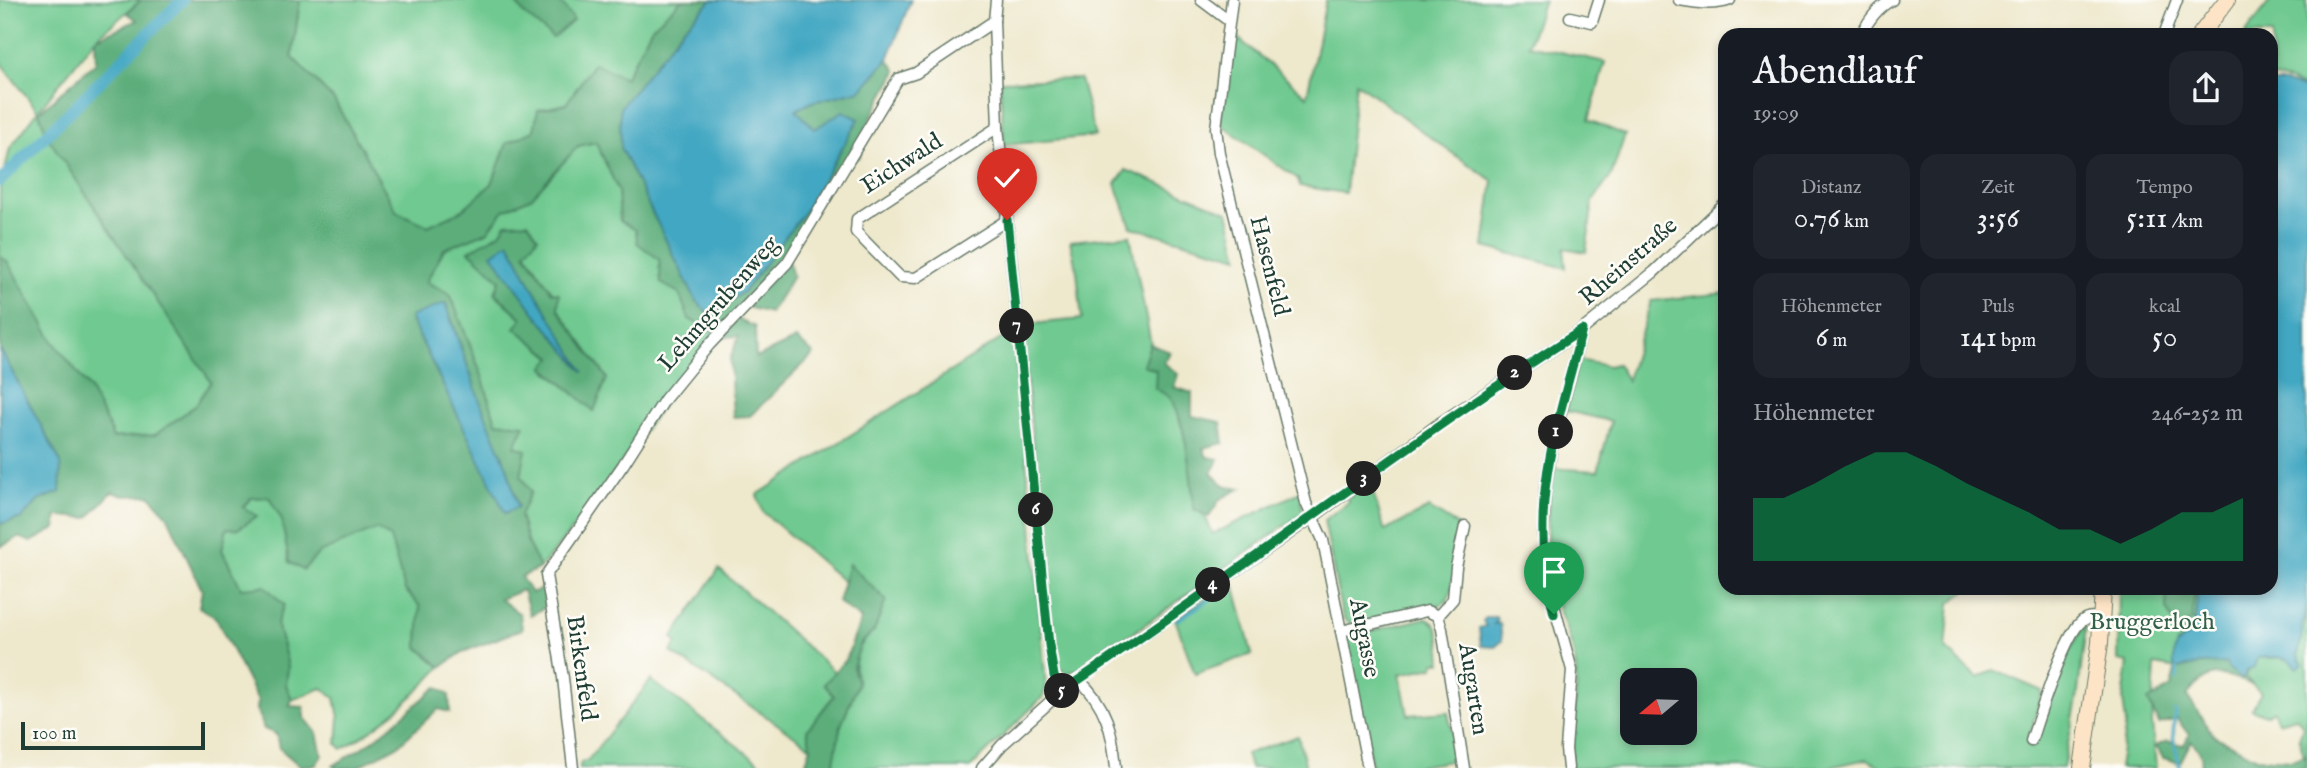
<!DOCTYPE html>
<html lang="de">
<meta charset="utf-8">
<style>
:root{--surface:#171b24;--page:#20242c;--text:#f1f3f6;--muted:#9ea1a6;--accent:#0b8043}
body{margin:0;font-family:"IM FELL English",serif;background:var(--page);color:var(--text);height:100vh;display:flex;flex-direction:column;font-size:26px;white-space:nowrap}
*{box-sizing:border-box;margin:0}
p{font-size:23px;color:var(--muted)}
.icon{flex:none;width:38px;height:38px;fill:none;stroke:currentColor;stroke-width:2;stroke-linecap:round;stroke-linejoin:round}
.map{position:relative;flex:1;overflow:hidden}
.drawer{position:absolute;left:1718px;top:28px;width:560px;height:567px;display:flex;flex-direction:column;background:var(--surface);border-radius:21px;box-shadow:0 4px 10px #0003}
.drawer>*{flex:none}
.needle{width:46px;rotate:251deg}
.controls{position:absolute;left:1620px;top:668px;display:grid;gap:14px}
.controls a{display:grid;place-items:center;width:77px;height:77px;border-radius:14px;background:var(--surface);box-shadow:0 4px 10px #0003;font-size:35px}
.scale{position:absolute;left:21px;bottom:18px;width:184px;box-sizing:border-box;padding-left:7px;border:4px solid #1f3d34;border-top:0;font-size:19px;line-height:24px;white-space:nowrap;color:#1f3d34;-webkit-text-stroke:5px #fdfcf7;paint-order:stroke}
.pin{position:absolute;display:grid;place-items:center;width:60px;height:60px;color:#fff;margin:-72px -30px;border-radius:50% 50% 50% 0;rotate:-45deg;box-shadow:0 0 7px #0007}
.pin .icon{rotate:45deg}
.km{position:absolute;width:35px;height:35px;margin:-18px;border-radius:50%;background:#222;color:#fff;font-size:19px;line-height:35px;text-align:center}
.round{display:grid;place-items:center;flex:none;width:74px;height:74px;border-radius:21px;background:var(--page)}
.headline{display:flex;align-items:center;justify-content:space-between;height:119px;padding:0 35px}
h1{font-size:38px;font-weight:600;line-height:52px}
.metrics{display:grid;grid-template-columns:repeat(3,1fr);gap:10px;height:119px;padding:7px 35px}
.metrics div{display:grid;align-content:center;border-radius:18px;background:var(--page);text-align:center}
.metrics b{font-size:30px;font-weight:600}
.metrics small{font-size:19px;font-weight:400}
.metrics p{font-size:19px}
.chart{height:196px;padding:14px 35px}
.chart p{display:flex;justify-content:space-between}
.chart svg{width:100%;height:126px;margin-top:7px;fill:var(--accent);opacity:.7}
.map>svg:first-child{display:block}
.green{fill:#6fc990;stroke:#478362;stroke-width:2;fill-rule:evenodd}
.forest{fill:#5bad7a;stroke:#3d7557;stroke-width:2;fill-rule:evenodd}
.water{fill:#42a7c2;stroke:#30727b;stroke-width:2}
.lines{fill:none;stroke-linecap:round;stroke-linejoin:round}
.stream{stroke:#42a7c2;stroke-width:3.5}
.canal{stroke:#42a7c2;stroke-width:12}
.street-casing{stroke:#677969;stroke-width:13}
.secondary-casing{stroke:#677969;stroke-width:18}
.street{stroke:#fff;stroke-width:10}
.secondary{stroke:#fee4c6;stroke-width:16}
.route-casing{stroke:#fff;stroke-width:14}
.route{stroke:#0b8043;stroke-width:9}
.labels{text-anchor:middle;dominant-baseline:central;stroke-width:5;stroke-linejoin:round;paint-order:stroke}
.street-label{font-size:24px;fill:#1f3d34;stroke:#fdfcf7}
.park-label{font-size:24px;fill:#33604b;stroke:#fdfcf7}
</style>
<div class="map">
<svg width="2307" height="768" viewBox="0 0 2307 768">
<rect width="100%" height="100%" fill="#fdfcf7"/>
<filter id="ink" filterUnits="userSpaceOnUse"><feTurbulence type="fractalNoise" baseFrequency=".0143" numOctaves="2"/><feDisplacementMap in="SourceGraphic" scale="14" xChannelSelector="R" yChannelSelector="G"/><feConvolveMatrix kernelMatrix="1 2 1 2 8 2 1 2 1" color-interpolation-filters="sRGB"/></filter>
<filter id="wash" filterUnits="userSpaceOnUse"><feTurbulence type="fractalNoise" baseFrequency=".00686" numOctaves="4" result="noise"/><feDisplacementMap in="SourceGraphic" scale="28" xChannelSelector="R" yChannelSelector="G"/><feGaussianBlur stdDeviation="1.57" result="paint"/><feColorMatrix in="noise" values="0 0 0 0 0 0 0 0 0 0 0 0 0 0 0 0 0 1.4 0 .05"/><feComposite in="paint" operator="in"/></filter>
<g filter="url(#wash)">
<rect width="100%" height="100%" fill="#eee8cc"/>
<g class="green">
<path d="M 0,0 L 141,0 L 95,39 L 38,111 L 49,139 L 212,382 L 195,406 L 155,435 L 111,438 L 89,388 L 53,341 L 7,262 L 0,257 L 0,179 L 4,174 L 10,148 L 38,111 L 0,62 Z"/>
<path d="M 300,0 L 514,0 L 524,14 L 543,4 L 539,0 L 682,0 L 652,27 L 625,78 L 594,63 L 566,104 L 538,110 L 534,131 L 507,143 L 492,184 L 461,211 L 428,226 L 397,212 L 334,100 L 292,57 Z"/>
<path d="M 1326,0 L 1544,0 L 1528,45 L 1605,62 L 1589,120 L 1625,135 L 1611,176 L 1593,201 L 1586,252 L 1564,248 L 1566,268 L 1484,247 L 1493,181 L 1439,144 L 1356,82 L 1345,193 L 1300,186 L 1298,179 L 1220,124 L 1232,31 L 1239,39 L 1307,96 Z"/>
<path d="M 2271,0 L 2307,0 L 2307,89 L 2290,81 L 2272,78 L 2272,35 L 2244,35 Z"/>
<path d="M 1080,79 L 1095,136 L 1004,145 L 1000,81 Z"/>
<path d="M 596,142 L 618,190 L 620,221 L 636,230 L 638,243 L 659,259 L 661,283 L 679,293 L 689,318 L 715,332 L 581,519 L 540,568 L 528,544 L 519,515 L 531,492 L 521,476 L 525,450 L 515,446 L 496,422 L 482,376 L 450,294 L 426,282 L 444,249 L 487,232 L 504,210 L 532,197 L 578,146 ZM 500,233 L 525,251 L 552,292 L 558,309 L 607,378 L 594,410 L 544,368 L 552,358 L 516,328 L 522,318 L 495,294 L 500,280 L 470,251 Z"/>
<path d="M 1126,170 L 1228,212 L 1239,257 L 1131,227 L 1116,184 Z"/>
<path d="M 1130,235 L 1156,370 L 1171,398 L 1183,430 L 1191,468 L 1194,509 L 1204,514 L 1213,534 L 1300,492 L 1303,513 L 1093,661 L 1078,670 L 1067,673 L 1060,669 L 1058,662 L 1055,661 L 1021,325 L 1082,319 L 1077,272 L 1070,241 Z"/>
<path d="M 1725,293 L 1726,588 L 1970,588 L 1950,603 L 1946,649 L 1978,678 L 1994,670 L 2042,691 L 2027,745 L 2032,748 L 2062,666 L 2083,627 L 2086,627 L 2077,699 L 2063,768 L 1883,768 L 1867,759 L 1826,768 L 1571,768 C 1570,729 1582,689 1573,651 C 1568,630 1558,611 1553,590 C 1543,549 1548,508 1552,468 L 1598,471 L 1611,421 L 1566,411 L 1578,360 L 1608,366 L 1617,364 L 1627,380 L 1651,301 ZM 1633,681 L 1685,681 L 1685,733 L 1633,733 Z"/>
<path d="M 1012,332 L 1025,445 L 1046,687 L 1043,697 L 970,768 L 833,768 L 840,728 L 858,683 C 851,660 856,647 874,631 L 850,565 L 844,582 L 763,512 L 757,495 Z"/>
<path d="M 1370,483 L 1385,531 L 1429,508 L 1460,527 L 1451,592 L 1447,601 L 1438,606 L 1358,624 L 1350,623 L 1344,619 L 1341,610 L 1324,520 L 1349,502 L 1347,499 Z"/>
<path d="M 269,497 L 282,520 L 289,562 L 376,529 L 390,537 L 405,590 L 420,606 L 418,647 L 441,667 C 411,699 381,727 342,749 L 337,744 L 339,718 L 335,698 L 322,688 L 292,700 L 286,685 L 288,666 L 277,623 L 241,589 L 222,550 L 227,528 L 256,517 L 242,507 L 251,498 Z"/>
<path d="M 719,569 L 835,672 L 825,684 L 834,695 L 807,730 L 811,747 L 671,652 L 677,643 L 672,638 Z"/>
<path d="M 1230,581 L 1234,583 L 1252,654 L 1195,674 L 1175,619 Z"/>
<path d="M 2119,588 L 2197,588 C 2197,611 2198,629 2177,643 L 2174,666 L 2177,669 L 2155,665 L 2152,722 L 2156,768 L 2119,768 L 2126,723 L 2123,700 L 2128,663 L 2118,661 Z"/>
<path d="M 2307,603 L 2307,768 L 2299,737 L 2304,727 L 2296,717 L 2278,722 L 2273,710 L 2266,715 L 2251,709 L 2261,693 L 2245,677 L 2257,658 L 2282,658 L 2292,661 L 2298,656 Z"/>
<path d="M 1426,618 C 1443,625 1440,646 1442,662 L 1435,662 L 1434,667 L 1400,674 L 1408,715 L 1448,712 L 1458,760 L 1419,766 L 1419,768 L 1372,768 L 1348,646 L 1349,640 L 1354,635 Z"/>
<path d="M 651,680 L 766,768 L 579,768 L 581,763 L 588,760 Z"/>
<path d="M 1298,736 L 1306,768 L 1250,768 L 1246,754 Z"/>
</g>
<g class="forest">
<path d="M 141,0 L 300,0 L 292,57 L 334,100 L 397,212 L 428,226 L 461,211 L 492,184 L 507,143 L 534,131 L 538,110 L 566,104 L 594,63 L 625,78 L 652,27 L 682,0 L 712,0 L 683,29 L 620,108 L 621,149 L 696,301 L 710,315 L 744,291 L 805,211 L 859,119 L 843,112 L 815,129 L 795,110 L 812,102 L 861,90 L 888,59 L 897,71 L 871,118 L 859,157 L 842,164 L 785,251 L 793,276 L 770,313 L 739,305 L 735,318 L 755,327 L 756,358 L 796,339 L 814,354 L 750,416 L 733,417 L 730,359 L 739,336 L 723,337 L 689,319 L 679,293 L 661,283 L 659,259 L 637,243 L 636,230 L 620,221 L 618,190 L 596,142 L 578,146 L 532,197 L 504,210 L 487,232 L 444,249 L 426,282 L 450,294 L 482,376 L 496,422 L 525,425 L 515,446 L 526,450 L 521,476 L 531,492 L 520,515 L 528,544 L 540,568 L 521,577 L 531,593 L 549,586 L 550,605 L 530,615 L 523,590 L 500,599 L 520,614 L 522,629 L 463,652 L 441,667 L 418,647 L 420,606 L 405,590 L 390,537 L 376,529 L 319,553 L 303,570 L 289,562 L 282,520 L 269,497 L 251,498 L 243,507 L 257,516 L 238,529 L 227,528 L 222,550 L 241,588 L 265,586 L 284,605 L 277,623 L 288,666 L 286,685 L 292,700 L 289,706 L 304,707 L 304,717 L 317,733 L 322,755 L 316,765 L 300,766 L 279,748 L 276,734 L 264,729 L 257,710 L 258,701 L 216,618 L 199,607 L 202,590 L 167,515 L 150,495 L 125,496 L 112,492 L 88,518 L 57,516 L 55,529 L 31,542 L 19,537 L 0,547 L 0,524 L 22,518 L 39,500 L 60,491 L 61,463 L 0,349 L 0,257 L 7,261 L 53,341 L 89,388 L 111,431 L 112,438 L 155,435 L 195,406 L 211,382 L 49,139 L 39,112 L 96,62 L 95,39 L 137,20 L 127,13 ZM 446,303 L 482,407 L 507,467 L 518,506 L 506,513 L 410,318 Z"/>
<path d="M 514,0 L 539,0 L 543,4 L 560,2 L 574,20 L 553,38 L 524,14 Z"/>
<path d="M 528,222 L 538,237 L 525,252 L 552,292 L 559,293 L 558,309 L 607,378 L 594,411 L 544,367 L 552,357 L 515,328 L 522,318 L 495,293 L 500,280 L 469,251 L 500,233 L 506,223 ZM 509,243 L 531,285 L 580,367 L 535,313 L 512,280 Z"/>
<path d="M 1150,344 L 1170,352 L 1164,363 L 1178,374 L 1174,387 L 1192,393 L 1192,416 L 1221,422 L 1224,443 L 1203,448 L 1207,457 L 1219,459 L 1211,473 L 1225,486 L 1241,488 L 1220,499 L 1209,517 L 1194,509 C 1192,485 1185,412 1169,397 C 1165,394 1159,391 1155,388 L 1156,370 L 1143,365 Z"/>
<path d="M 849,564 L 886,600 L 874,631 L 861,643 L 853,667 L 858,683 L 840,728 L 833,768 L 804,768 L 811,747 L 807,730 L 834,696 L 824,684 L 846,659 L 861,619 L 838,602 Z"/>
<path d="M 2167,588 L 2195,588 L 2192,620 L 2178,632 L 2166,609 Z"/>
<path d="M 2226,663 L 2241,679 L 2245,677 L 2252,685 C 2222,673 2208,667 2187,696 L 2214,736 L 2257,758 L 2291,760 L 2307,755 L 2307,768 L 2200,768 C 2205,757 2198,748 2191,741 L 2180,763 L 2163,758 L 2156,746 L 2167,741 L 2184,745 L 2189,735 L 2177,719 L 2159,724 L 2148,701 L 2171,687 L 2175,670 L 2199,664 Z"/>
<path d="M 437,687 L 449,695 L 450,712 L 438,709 L 399,745 L 356,768 L 335,768 L 333,766 L 374,740 Z"/>
</g>
<g class="water">
<path d="M 712,0 L 911,0 L 888,59 L 861,90 L 812,102 L 796,110 L 815,129 L 843,111 L 859,119 L 805,211 L 744,291 L 710,315 L 696,301 L 621,149 L 620,108 L 683,29 Z"/>
<path d="M 2272,83 L 2285,83 L 2307,89 L 2307,603 L 2298,656 L 2303,664 L 2297,668 C 2288,654 2273,657 2258,658 L 2255,667 L 2247,671 L 2242,679 L 2228,668 L 2226,663 L 2199,664 L 2177,669 L 2174,666 C 2172,633 2186,647 2195,622 C 2199,611 2196,600 2197,588 L 2272,588 Z"/>
<path d="M 509,242 L 531,285 L 584,372 L 535,313 L 492,254 Z"/>
<path d="M 445,303 L 482,407 L 507,467 L 518,507 L 505,513 L 410,317 Z"/>
<path d="M 0,349 L 61,463 L 60,492 L 39,500 L 22,518 L 0,524 Z"/>
<path d="M 1487,617 L 1496,617 L 1497,622 L 1494,624 L 1500,624 L 1502,641 L 1495,647 L 1481,646 L 1479,628 L 1486,626 L 1483,621 Z"/>
</g>
<g class="lines">
<g class="stream">
<path d="M 1177,620 L 1228,588"/>
<path d="M 2177,669 L 2177,679"/>
<path d="M 2175,711 L 2173,736 L 2180,768"/>
</g>
<path class="canal" d="M 0,181 L 182,0"/>
</g>
</g>
<g filter="url(#ink)">
<g class="lines">
<g class="street-casing">
<g id="street">
<path d="M 996,0 L 994,21 L 998,127 L 1049,645 L 1054,676 L 1062,691"/>
<path d="M 1201,0 L 1229,21"/>
<path d="M 1232,0 L 1216,128 L 1219,153 L 1306,503 L 1323,540 L 1368,768"/>
<path d="M 1679,0 C 1697,3 1713,6 1730,0"/>
<path d="M 1570,17 L 1592,22 L 1599,0"/>
<path d="M 1861,35 C 1868,21 1878,7 1892,0"/>
<path d="M 2164,35 L 2177,0"/>
<path d="M 998,127 L 857,219 L 856,232 L 900,277 L 916,278 L 1007,220"/>
<path d="M 1438,616 L 1453,599 L 1456,567 L 1465,526"/>
<path d="M 1341,631 L 1427,611 L 1438,616 L 1442,629 L 1464,768"/>
<path d="M 1079,680 C 1106,704 1113,733 1116,768"/>
<path d="M 2031,741 C 2039,717 2064,636 2081,622 C 2087,616 2094,617 2102,617"/>
<path d="M 573,768 L 563,678 L 546,575 L 623,465 L 665,399 L 709,345 L 787,263 L 898,79 L 916,73 L 994,21"/>
<path d="M 982,768 L 1002,745 L 1062,691 L 1313,517 L 1440,423 L 1582,330 L 1654,272 L 1726,203"/>
<path d="M 1568,768 L 1566,749 L 1572,670 L 1548,584 L 1543,535 L 1545,489 L 1552,447 L 1582,330"/>
</g>
</g>
<g class="secondary-casing">
<g id="secondary">
<path d="M 2200,35 L 2227,0"/>
<path d="M 2082,768 L 2100,643 L 2103,588"/>
</g>
</g>
<use href="#street" class="street"/>
<use href="#secondary" class="secondary"/>
</g>
</g>
<g class="lines" filter="url(#ink)">
<g class="route-casing">
<path id="route" d="M 1007,220 L 1049,645 L 1054,676 L 1062,691 C 1238,574 1404,444 1582,330 C 1565,397 1541,465 1543,535 C 1543,562 1548,588 1554,614"/>
</g>
<use href="#route" class="route"/>
</g>
<g class="labels">
<g class="street-label">
<text transform="translate(902 164) rotate(-33)">Eichwald</text>
<text transform="translate(1629 262) rotate(-41)">Rheinstraße</text>
<text transform="translate(1269 266) rotate(76)">Hasenfeld</text>
<text transform="translate(719 304) rotate(-49)">Lehmgrubenweg</text>
<text transform="translate(1364 638) rotate(79)">Augasse</text>
<text transform="translate(581 668) rotate(82)">Birkenfeld</text>
<text transform="translate(1473 689) rotate(81)">Augarten</text>
</g>
<g class="park-label">
<text x="2152" y="622">Bruggerloch</text>
</g>
</g>
</svg>
<div class="controls">
<a><svg class="needle" viewBox="-14 -14 28 28"><path d="M0-13l5 13h-10z" fill="#e53935"/><path d="M0 13l5-13h-10z" fill="#9ea1a6"/></svg></a>
</div>
<div class="scale">100 m</div>
<div class="pin" style="left:1554px;top:614px;background:#1e9e55"><svg class="icon" aria-label="arrive" viewBox="0 0 24 24"><path d="M6 21V4h12l-3 4 3 4H6"/></svg></div>
<div class="pin" style="left:1007px;top:220px;background:#d93025"><svg class="icon" aria-label="check" viewBox="0 0 24 24"><path d="M5 12l5 5 9-10"/></svg></div>
<b class="km" style="left:1556px;top:432px">1</b>
<b class="km" style="left:1515px;top:373px">2</b>
<b class="km" style="left:1364px;top:479px">3</b>
<b class="km" style="left:1213px;top:585px">4</b>
<b class="km" style="left:1062px;top:691px">5</b>
<b class="km" style="left:1036px;top:510px">6</b>
<b class="km" style="left:1017px;top:326px">7</b>
<section class="drawer">
<div class="headline"><div><h1>Abendlauf</h1><p>19:09</p></div><a class="round"><svg class="icon" aria-label="share" viewBox="0 0 24 24"><path d="M12 15V3M7 8l5-5 5 5M5 13v7h14v-7"/></svg></a></div>
<div class="metrics">
<div><p>Distanz</p><b>0.76<small> km</small></b></div>
<div><p>Zeit</p><b>3:56</b></div>
<div><p>Tempo</p><b>5:11<small> /km</small></b></div>
</div>
<div class="metrics">
<div><p>Höhenmeter</p><b>6<small> m</small></b></div>
<div><p>Puls</p><b>141<small> bpm</small></b></div>
<div><p>kcal</p><b>50</b></div>
</div>
<div class="chart"><p><span>Höhenmeter</span>246–252 m</p>
<svg viewBox="0 0 160 44" preserveAspectRatio="none"><path d="M0 44V22L10 22L20 17L30 11L40 6L50 6L60 11L70 17L80 22L90 27L100 33L110 33L120 38L130 33L140 27L150 27L160 22V44z"/></svg>
</div>
</section>
</div>
